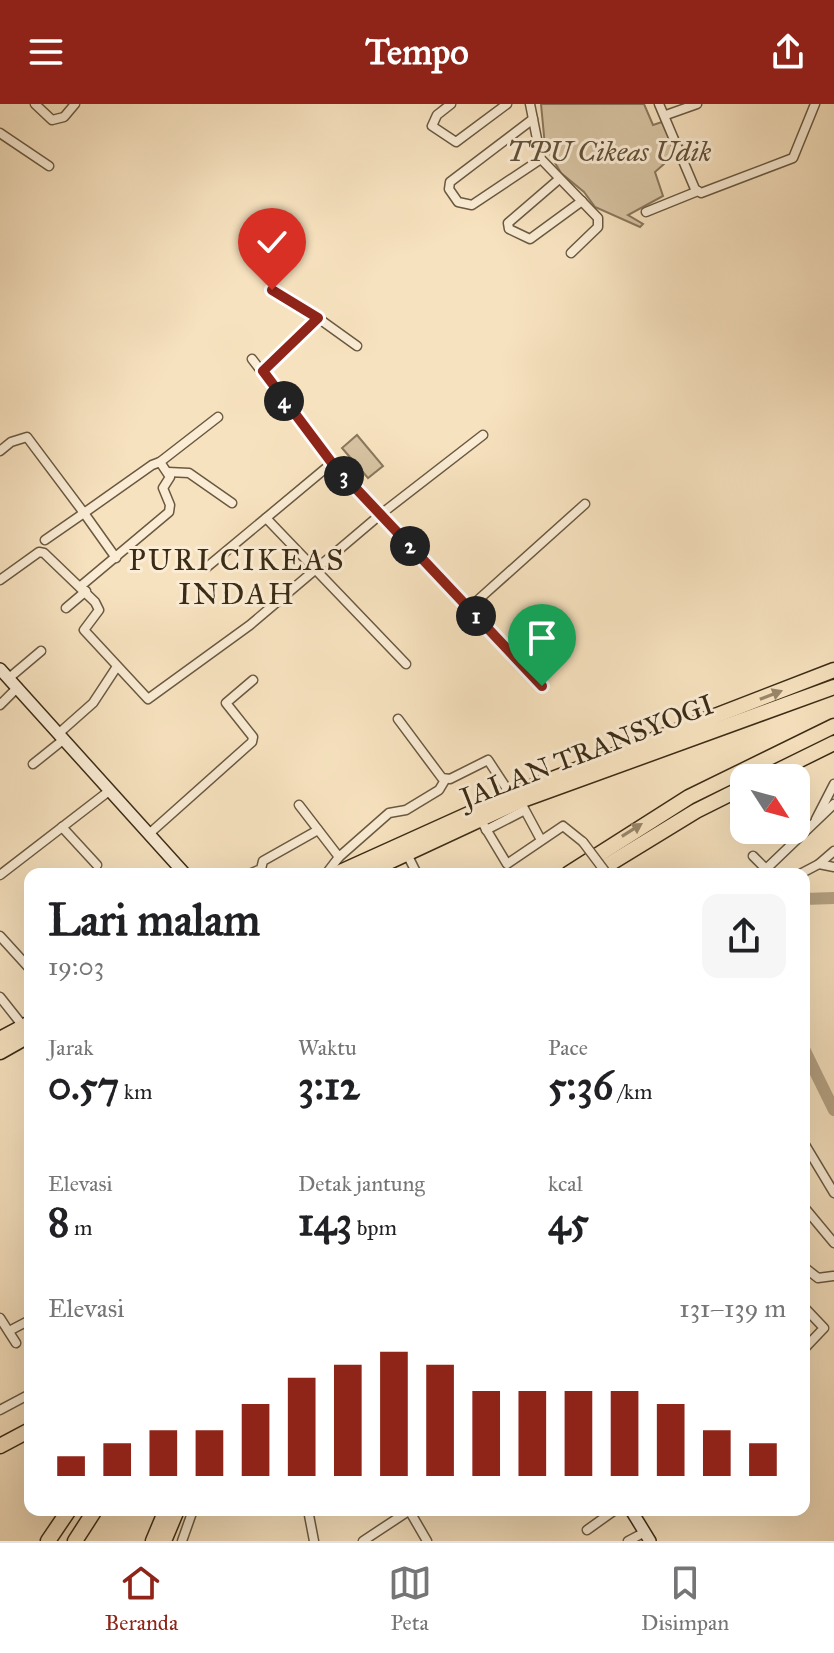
<!DOCTYPE html>
<html lang="id">
<meta charset="utf-8">
<style>
:root{--surface:#fff;--page:#f6f6f6;--text:#202124;--muted:#757577;--line:#e0e0e0;--accent:#8f2418}
body{margin:0;font-family:"IM FELL Great Primer",serif;background:var(--page);color:var(--text);height:100vh;display:flex;flex-direction:column;font-size:30px;white-space:nowrap}
*{box-sizing:border-box;margin:0}
p{font-size:26px;color:var(--muted)}
.icon{flex:none;width:44px;height:44px;fill:none;stroke:currentColor;stroke-width:2;stroke-linecap:round;stroke-linejoin:round}
.map{position:relative;flex:1;overflow:hidden}
.panel{position:absolute;left:24px;top:764px;width:786px;height:648px;display:flex;flex-direction:column;background:var(--surface);border-radius:16px;box-shadow:0 8px 32px #0002}
.panel>*{flex:none}
.needle{width:52px;rotate:126deg}
.controls{position:absolute;left:730px;top:660px;display:grid;gap:16px}
.controls a{display:grid;place-items:center;width:80px;height:80px;border-radius:16px;background:var(--surface);box-shadow:0 8px 32px #0002;font-size:40px}
.pin{position:absolute;display:grid;place-items:center;width:68px;height:68px;color:#fff;margin:-82px -34px;border-radius:50% 50% 50% 0;rotate:-45deg;box-shadow:0 0 8px #0007}
.pin .icon{rotate:45deg}
.km{position:absolute;width:40px;height:40px;margin:-20px;border-radius:50%;background:#222;color:#fff;font-size:22px;line-height:40px;text-align:center}
.round{display:grid;place-items:center;flex:none;width:84px;height:84px;border-radius:16px;background:var(--page)}
.summary{display:flex;align-items:center;justify-content:space-between;height:136px;padding:0 24px}
h1{font-size:44px;font-weight:700;line-height:60px}
.figures{display:grid;grid-template-columns:repeat(3,1fr);gap:12px;height:136px;padding:8px 24px}
.figures div{display:grid;align-content:center}
.figures b{font-size:40px;font-weight:700}
.figures small{font-size:22px;font-weight:400}
.figures p{font-size:22px}
.chart{height:224px;padding:16px 24px}
.chart p{display:flex;justify-content:space-between}
.chart svg{width:100%;height:144px;margin-top:8px;stroke:var(--accent);stroke-width:6}
header{display:flex;justify-content:space-between;align-items:center;height:104px;padding:0 24px;background:var(--accent);color:#fff;font-size:36px;font-weight:700}
.menu{display:flex;justify-content:space-around;align-items:center;height:112px;border-top:2px solid var(--line);background:var(--surface);font-size:22px;color:var(--muted)}
.menu a{display:grid;justify-items:center;gap:4px}
.menu .on{color:var(--accent)}
.map>svg:first-child{display:block}
.green{fill:#d7c3a2;stroke:#89775c;stroke-width:2}
.lines{fill:none;stroke-linecap:round;stroke-linejoin:round}
.river{stroke:#b7a485;stroke-width:12}
.street-casing{stroke:#6a5940;stroke-width:11}
.secondary-casing{stroke:#3b2b15;stroke-width:14}
.highway-casing{stroke:#3b2b15;stroke-width:17}
.street{stroke:#faecd5;stroke-width:8}
.secondary{stroke:#faecd5;stroke-width:11}
.highway{stroke:#f7e2bf;stroke-width:14}
.street-bridge-casing{stroke:#6a5940;stroke-width:11;stroke-linecap:butt}
.street-bridge{stroke:#faecd5;stroke-width:8}
.oneway{fill:#99866a}
.route-casing{stroke:#fff;stroke-width:16}
.route{stroke:#8f2418;stroke-width:10}
.labels{text-anchor:middle;dominant-baseline:central;stroke-width:6;stroke-linejoin:round;paint-order:stroke}
.park-label{font-size:28px;font-style:italic;fill:#625138;stroke:#faecd5}
.street-label{font-size:28px;fill:#3b2b15;stroke:#faecd5}
.neighbourhood-label{font-size:30px;letter-spacing:2px;fill:#3b2b15;stroke:#faecd5}
</style>
<header><svg class="icon" aria-label="menu" viewBox="0 0 24 24"><path d="M4 6h16M4 12h16M4 18h16"/></svg>Tempo<svg class="icon" aria-label="share" viewBox="0 0 24 24"><path d="M12 15V3M7 8l5-5 5 5M5 13v7h14v-7"/></svg></header>
<div class="map">
<svg width="834" height="1437" viewBox="0 0 834 1437">
<rect width="100%" height="100%" fill="#f7e2bf"/>
<filter id="stains"><feTurbulence type="fractalNoise" baseFrequency=".0025" numOctaves="4"/><feColorMatrix values="0 0 0 0 .2 0 0 0 0 .09 0 0 0 0 .02 0 0 0 .5 -.17"/></filter>
<radialGradient id="worn" r=".72"><stop offset=".6" stop-color="#630" stop-opacity="0"/><stop offset="1" stop-color="#630" stop-opacity=".3"/></radialGradient>
<g class="green">
<path d="M 541,0 L 644,0 L 653,21 L 668,16 L 683,43 L 655,68 L 663,92 L 628,111 L 643,120 L 640,123 L 595,103 L 584,88 L 561,69 L 545,42 Z"/>
<path d="M 357,331 L 383,362 L 368,374 L 342,344 Z"/>
</g>
<g class="lines">
<g class="river">
<path d="M 804,795 L 834,794"/>
<path d="M 804,945 L 834,1006"/>
</g>
<g class="street-casing">
<g id="street">
<path d="M 35,0 L 52,16 L 64,13 L 75,0"/>
<path d="M 451,0 L 437,11 L 432,22 L 456,38 L 507,0"/>
<path d="M 530,0 L 541,55 L 598,114 L 598,123 L 571,149"/>
<path d="M 659,0 L 695,85 L 701,89 L 793,54 L 815,0"/>
<path d="M 666,11 L 697,0"/>
<path d="M 533,15 L 450,78 L 449,85 L 458,98 L 472,101 L 541,55"/>
<path d="M 0,29 L 49,62"/>
<path d="M 558,76 L 508,119 L 509,125 L 530,135 L 582,97"/>
<path d="M 646,108 L 698,87"/>
<path d="M 272,186 L 318,214"/>
<path d="M 252,255 L 332,359 L 469,504 L 585,400"/>
<path d="M 263,267 L 318,214 L 357,242"/>
<path d="M 0,347 L 11,338 L 27,333 L 84,409 L 152,361 L 160,358 L 170,373 L 163,384 L 170,401 L 169,408 L 82,481"/>
<path d="M 160,358 L 218,313"/>
<path d="M 332,359 L 266,414 L 406,560"/>
<path d="M 168,368 L 189,369 L 232,399"/>
<path d="M 45,436 L 84,409 L 116,454"/>
<path d="M 207,463 L 266,414"/>
<path d="M 0,476 L 39,448 L 44,449 L 95,498 L 99,506 L 84,526 L 148,595 L 250,521 L 381,410 L 483,331"/>
<path d="M 66,504 L 86,487"/>
<path d="M 469,504 L 542,582"/>
<path d="M 9,574 L 41,547"/>
<path d="M 0,601 L 18,583"/>
<path d="M 398,615 L 442,674 L 450,675 L 488,656 L 511,691"/>
<path d="M 58,630 L 93,599 L 116,564"/>
<path d="M 33,660 L 63,636"/>
<path d="M 520,697 L 541,736"/>
<path d="M 299,701 L 339,753 L 389,709 L 406,706 L 439,686 L 445,676"/>
<path d="M 480,715 L 507,760 L 563,722 L 583,738"/>
<path d="M 816,715 L 834,680"/>
<path d="M 62,723 L 97,761"/>
<path d="M 486,726 L 523,707"/>
<path d="M 150,729 L 252,638 L 253,633 L 226,599 L 253,576"/>
<path d="M 407,750 L 417,770"/>
<path d="M 753,752 L 771,770"/>
<path d="M 819,760 L 834,747"/>
<path d="M 766,765 L 834,700"/>
<path d="M 249,770 L 261,765 L 263,757 L 318,726"/>
<path d="M 326,770 L 339,753"/>
<path d="M 800,770 L 819,760 L 834,763"/>
<path d="M 0,771 L 109,687"/>
<path d="M 0,832 L 30,865"/>
<path d="M 0,893 L 23,922"/>
<path d="M 804,1039 L 834,1089"/>
<path d="M 804,1103 L 834,1139"/>
<path d="M 804,1163 L 818,1174 L 833,1172"/>
<path d="M 804,1203 L 824,1224 L 804,1245"/>
<path d="M 0,1214 L 16,1239"/>
<path d="M 9,1227 L 30,1216"/>
<path d="M 0,1306 L 30,1290"/>
<path d="M 308,1406 L 314,1437"/>
<path d="M 409,1406 L 427,1437"/>
<path d="M 587,1426 L 615,1406"/>
<path d="M 182,1437 L 193,1406"/>
<path d="M 363,1437 L 410,1406"/>
<path d="M 628,1437 L 645,1428"/>
</g>
</g>
<g class="secondary-casing">
<g id="secondary">
<path d="M 0,565 L 185,770"/>
<path d="M 631,1406 L 650,1437"/>
</g>
</g>
<g class="highway-casing">
<g id="highway">
<path d="M 763,674 L 834,639"/>
<path d="M 336,770 L 511,691 L 834,566"/>
<path d="M 363,770 L 520,697 L 834,583"/>
<path d="M 568,770 L 689,693 L 834,622"/>
<path d="M 593,770 L 696,707 L 744,683"/>
<path d="M 0,935 L 30,919"/>
<path d="M 0,948 L 30,931"/>
<path d="M 0,1342 L 30,1326"/>
<path d="M 48,1437 L 69,1406"/>
<path d="M 75,1437 L 95,1406"/>
<path d="M 153,1437 L 166,1406"/>
<path d="M 164,1437 L 177,1406"/>
</g>
</g>
<use href="#street" class="street"/>
<use href="#secondary" class="secondary"/>
<use href="#highway" class="highway"/>
<g class="street-bridge-casing">
<path id="street-bridge" d="M 583,738 L 607,770"/>
</g>
<use href="#street-bridge" class="street-bridge"/>
</g>
<defs><path id="oneway-solid" d="M-6-.8H1V-3.2L6.5 0L1 3.2V.8H-6Z" transform="scale(2)"/></defs>
<g class="oneway">
<use href="#oneway-solid" transform="translate(771 591) rotate(-21)"/>
<use href="#oneway-solid" transform="translate(632 726) rotate(-32)"/>
</g>
<g class="lines">
<g class="route-casing">
<path id="route" d="M 272,186 L 318,214 L 263,267 L 332,359 L 542,582"/>
</g>
<use href="#route" class="route"/>
</g>
<g class="labels">
<g class="park-label">
<text x="609" y="47">TPU Cikeas Udik</text>
</g>
<g class="street-label">
<text transform="translate(587 647) rotate(-21)">JALAN TRANSYOGI</text>
</g>
<g class="neighbourhood-label">
<text x="237" y="456">PURI CIKEAS<tspan x="237" dy="34">INDAH</tspan></text>
</g>
</g>
<rect width="100%" height="100%" filter="url(#stains)"/>
<rect width="100%" height="100%" fill="url(#worn)"/>
</svg>
<div class="controls">
<a><svg class="needle" viewBox="-14 -14 28 28"><path d="M0-13l5 13h-10z" fill="#e53935"/><path d="M0 13l5-13h-10z" fill="#757577"/></svg></a>
</div>
<div class="pin" style="left:542px;top:582px;background:#1e9e55"><svg class="icon" aria-label="arrive" viewBox="0 0 24 24"><path d="M6 21V4h12l-3 4 3 4H6"/></svg></div>
<div class="pin" style="left:272px;top:186px;background:#d93025"><svg class="icon" aria-label="check" viewBox="0 0 24 24"><path d="M5 12l5 5 9-10"/></svg></div>
<b class="km" style="left:476px;top:512px">1</b>
<b class="km" style="left:410px;top:442px">2</b>
<b class="km" style="left:344px;top:372px">3</b>
<b class="km" style="left:284px;top:297px">4</b>
<section class="panel">
<div class="summary"><div><h1>Lari malam</h1><p>19:03</p></div><a class="round"><svg class="icon" aria-label="share" viewBox="0 0 24 24"><path d="M12 15V3M7 8l5-5 5 5M5 13v7h14v-7"/></svg></a></div>
<div class="figures">
<div><p>Jarak</p><b>0.57<small> km</small></b></div>
<div><p>Waktu</p><b>3:12</b></div>
<div><p>Pace</p><b>5:36<small> /km</small></b></div>
</div>
<div class="figures">
<div><p>Elevasi</p><b>8<small> m</small></b></div>
<div><p>Detak jantung</p><b>143<small> bpm</small></b></div>
<div><p>kcal</p><b>45</b></div>
</div>
<div class="chart"><p><span>Elevasi</span>131–139 m</p>
<svg viewBox="0 0 160 44" preserveAspectRatio="none"><path d="M5 44V38M15 44V34M25 44V30M35 44V30M45 44V22M55 44V14M65 44V10M75 44V6M85 44V10M95 44V18M105 44V18M115 44V18M125 44V18M135 44V22M145 44V30M155 44V34"/></svg>
</div>
</section>
</div>
<nav class="menu">
<a class="on"><svg class="icon" aria-label="home" viewBox="0 0 24 24"><path d="M3 11l9-7 9 7M6 9v11h12V9"/></svg>Beranda</a>
<a><svg class="icon" aria-label="map" viewBox="0 0 24 24"><path d="M3 6l6-2 6 2 6-2v14l-6 2-6-2-6 2zM9 4v14M15 6v14"/></svg>Peta</a>
<a><svg class="icon" aria-label="saved" viewBox="0 0 24 24"><path d="M7 4h10v16l-5-4-5 4z"/></svg>Disimpan</a>
</nav>
